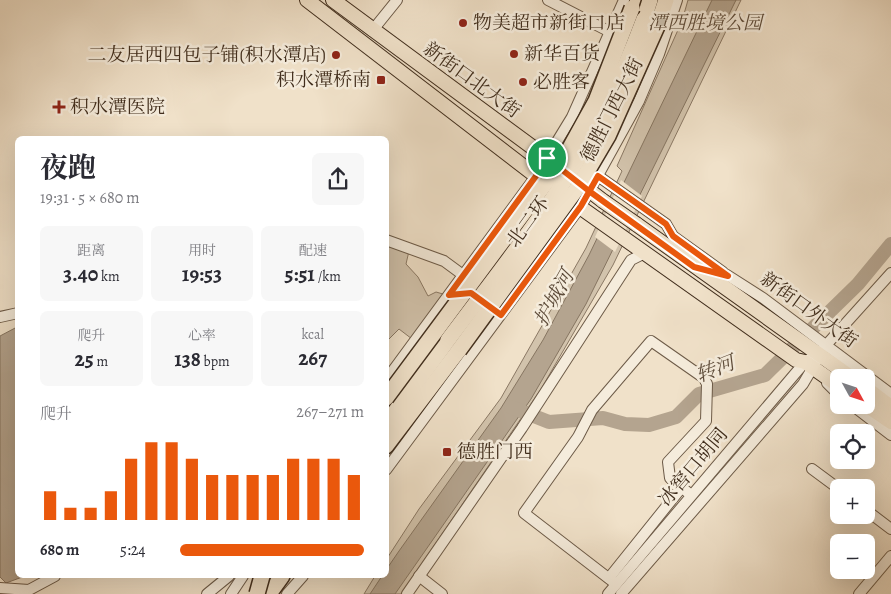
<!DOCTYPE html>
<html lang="zh">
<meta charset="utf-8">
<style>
:root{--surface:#fff;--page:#f7f7f7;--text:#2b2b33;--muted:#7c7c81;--accent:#ea580c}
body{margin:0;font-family:Alegreya,"Noto Serif SC",serif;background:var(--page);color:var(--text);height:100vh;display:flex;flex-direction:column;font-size:19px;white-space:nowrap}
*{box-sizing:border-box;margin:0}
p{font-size:16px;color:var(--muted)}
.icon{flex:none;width:28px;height:28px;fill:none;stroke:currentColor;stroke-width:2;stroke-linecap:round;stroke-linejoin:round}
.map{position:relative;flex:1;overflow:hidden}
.drawer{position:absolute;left:15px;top:136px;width:374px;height:442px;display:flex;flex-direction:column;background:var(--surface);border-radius:8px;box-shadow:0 5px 20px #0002}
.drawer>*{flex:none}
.needle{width:32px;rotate:130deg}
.buttons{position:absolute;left:830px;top:369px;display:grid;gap:10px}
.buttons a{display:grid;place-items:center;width:45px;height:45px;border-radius:8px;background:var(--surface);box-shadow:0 5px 20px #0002;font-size:25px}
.pin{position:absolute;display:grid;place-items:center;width:42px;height:42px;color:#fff;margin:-21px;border:2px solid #fff;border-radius:50%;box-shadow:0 1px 5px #0007}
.round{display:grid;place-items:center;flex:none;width:52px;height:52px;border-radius:8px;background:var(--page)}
.headline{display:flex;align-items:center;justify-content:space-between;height:85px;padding:0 25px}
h1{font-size:28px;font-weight:700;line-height:38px}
.stats{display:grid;grid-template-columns:repeat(3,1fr);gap:8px;height:85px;padding:5px 25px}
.stats div{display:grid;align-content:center;border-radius:8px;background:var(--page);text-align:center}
.stats b{font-size:21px;font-weight:700}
.stats small{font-size:14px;font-weight:400}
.stats p{font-size:14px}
.chart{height:140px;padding:10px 25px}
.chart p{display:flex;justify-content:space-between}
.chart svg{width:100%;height:90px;margin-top:5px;stroke:var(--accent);stroke-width:6}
ul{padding:0 25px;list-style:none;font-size:16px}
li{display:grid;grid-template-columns:80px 60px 1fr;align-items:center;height:38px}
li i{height:12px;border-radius:6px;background:var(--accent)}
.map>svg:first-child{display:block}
.green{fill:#d2c3ac;stroke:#8a7864}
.water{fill:#b4a48f;stroke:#867561}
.pier{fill:#f0e1c9}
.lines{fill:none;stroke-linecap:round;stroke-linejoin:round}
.river{stroke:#b4a48f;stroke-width:14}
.minor-casing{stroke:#6d5b48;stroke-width:12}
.major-casing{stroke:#412e1d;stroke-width:16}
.highway-casing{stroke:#412e1d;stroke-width:18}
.minor{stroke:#f5ecdc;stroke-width:10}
.major{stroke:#f0e1c9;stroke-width:14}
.highway{stroke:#f0e1c9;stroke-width:15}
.major-bridge-casing{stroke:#412e1d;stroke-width:16;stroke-linecap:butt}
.highway-bridge-casing{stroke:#412e1d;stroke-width:18;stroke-linecap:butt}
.major-bridge{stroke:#f0e1c9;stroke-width:14}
.highway-bridge{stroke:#f0e1c9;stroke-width:15}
.route-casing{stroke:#fff;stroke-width:10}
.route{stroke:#ea580c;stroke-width:6}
.poi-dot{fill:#8f2418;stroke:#f5ecdc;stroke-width:2}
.labels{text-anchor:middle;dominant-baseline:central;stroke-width:5;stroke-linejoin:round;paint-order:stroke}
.poi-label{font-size:19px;fill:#412e1d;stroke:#f5ecdc;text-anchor:start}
.park-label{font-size:19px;font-style:italic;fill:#5e4c3a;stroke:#f5ecdc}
.street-label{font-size:19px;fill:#412e1d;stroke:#f5ecdc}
.water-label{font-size:20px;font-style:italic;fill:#5e4c3a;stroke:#f5ecdc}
</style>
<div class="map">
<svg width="891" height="594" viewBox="0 0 891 594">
<rect width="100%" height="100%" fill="#f0e1c9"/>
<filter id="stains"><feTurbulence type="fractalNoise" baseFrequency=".004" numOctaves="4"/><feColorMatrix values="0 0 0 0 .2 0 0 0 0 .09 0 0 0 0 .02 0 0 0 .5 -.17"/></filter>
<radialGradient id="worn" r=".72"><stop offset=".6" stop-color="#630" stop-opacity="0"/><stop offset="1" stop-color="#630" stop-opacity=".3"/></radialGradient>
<g class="green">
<path d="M 688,0 L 741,0 L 613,265 L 541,389 L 401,594 L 364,594 L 375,576 L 386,576 L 386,560 L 419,509 L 501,398 L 586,248 L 622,171 L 617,166 L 682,21 Z"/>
<path d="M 386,244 L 409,251 L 406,264 L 418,277 L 428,296 L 436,292 L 443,294 L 412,339 L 399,329 L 386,342 Z"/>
</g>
<g class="water">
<path d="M 712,0 L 736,0 L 586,304 L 531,399 L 395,594 L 370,594 L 382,576 L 386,576 L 386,570 L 399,551 L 501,408 L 543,340 L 589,255 Z"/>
<path d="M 17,327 L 18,576 L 25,576 L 6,583 L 0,577 L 0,336 Z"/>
</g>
<path class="pier" d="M 621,180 L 642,196 L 615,252 L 595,237 Z"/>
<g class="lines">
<path class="river" d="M 511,407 L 549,422 L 603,418 L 625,424 L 649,425 L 676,417 L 699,394 L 765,375 L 770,370 L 858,284 L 891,244"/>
<g class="minor-casing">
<g id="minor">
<path d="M 548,0 L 616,35"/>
<path d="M 372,31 L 397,0"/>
<path d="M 598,176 L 666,224 L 673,236 L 723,272"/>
<path d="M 386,240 L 444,261 L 463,275"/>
<path d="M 704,269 L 727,275 L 763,298 L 891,394"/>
<path d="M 0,317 L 18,313"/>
<path d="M 386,380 L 536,176 L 572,117 L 624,0"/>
<path d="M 827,383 L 839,395"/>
<path d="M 852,405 L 891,435"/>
<path d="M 812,469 L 839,489"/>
<path d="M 386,470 L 581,206 L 639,101 L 659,54 L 677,0"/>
<path d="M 866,510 L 891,529"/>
<path d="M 419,576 L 442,594"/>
<path d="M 609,578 L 682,487"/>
<path d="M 616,584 L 524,513 L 578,437 L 592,410 L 651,341 L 704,378 L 707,384 L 706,421 L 668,462 L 670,478 L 691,495"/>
<path d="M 0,588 L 29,590 L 55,576"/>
<path d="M 207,594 L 229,576"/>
<path d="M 231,594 L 243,576"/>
<path d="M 287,594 L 303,576"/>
<path d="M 407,594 L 522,428 L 631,260 L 645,253"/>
<path d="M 608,594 L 805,362 L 819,353 L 891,273"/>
<path d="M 621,594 L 803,384 L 816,362"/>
<path d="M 859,594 L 891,556"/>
</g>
</g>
<g class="major-casing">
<g id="major">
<path d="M 307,0 L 536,176 L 796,360 L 805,362 L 839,386"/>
<path d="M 333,0 L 547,158 L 603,201"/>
<path d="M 636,224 L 852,378"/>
<path d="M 866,388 L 891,407"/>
<path d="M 866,405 L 891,422"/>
</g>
</g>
<g class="highway-casing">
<g id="highway">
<path d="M 644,19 L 650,0"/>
<path d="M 658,24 L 666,0"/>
<path d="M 386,424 L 448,340"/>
<path d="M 386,446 L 459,350"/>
<path d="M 269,594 L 282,576"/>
</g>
</g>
<use href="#minor" class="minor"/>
<use href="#major" class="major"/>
<use href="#highway" class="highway"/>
<g class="major-bridge-casing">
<path id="major-bridge" d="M 603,201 L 636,224"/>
</g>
<g class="highway-bridge-casing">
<g id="highway-bridge">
<path d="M 448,340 C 486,289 526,239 561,186 C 595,135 622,77 644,19"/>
<path d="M 459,350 L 578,187 L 608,136 L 658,24"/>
<path d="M 386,398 L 565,157 L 596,101 L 632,8"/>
<path d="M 257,594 L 262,576"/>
</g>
</g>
<use href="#major-bridge" class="major-bridge"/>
<use href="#highway-bridge" class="highway-bridge"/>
</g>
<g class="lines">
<g class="route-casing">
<path id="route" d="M 547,158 L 536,176 L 449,295 L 471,293 L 501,315 L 581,206 L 598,176 L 666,224 L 673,236 L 728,276 L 694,267 L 589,191 L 547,158"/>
</g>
<use href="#route" class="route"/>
</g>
<g class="poi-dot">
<circle cx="463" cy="23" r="5"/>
<circle cx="514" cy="54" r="5"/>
<circle cx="336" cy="55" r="5"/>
<rect x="376" y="75" width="10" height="10" rx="2.5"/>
<circle cx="523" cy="82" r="5"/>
<path d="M56.5 99.5h5v5h5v5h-5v5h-5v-5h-5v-5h5z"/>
<rect x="442" y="447" width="10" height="10" rx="2.5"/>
</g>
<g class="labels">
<g class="poi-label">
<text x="473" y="23">物美超市新街口店</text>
<text x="524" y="54">新华百货</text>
<text x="326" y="55" text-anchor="end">二友居西四包子铺(积水潭店)</text>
<text x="371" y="80" text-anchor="end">积水潭桥南</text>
<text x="533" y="82">必胜客</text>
<text x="70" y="107">积水潭医院</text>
<text x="457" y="452">德胜门西</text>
</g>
<g class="park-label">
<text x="705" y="23">潭西胜境公园</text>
</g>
<g class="street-label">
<text transform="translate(472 80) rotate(36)">新街口北大街</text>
<text transform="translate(612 110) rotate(-63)">德胜门西大街</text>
<text transform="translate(528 222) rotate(-54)">北二环</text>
<text transform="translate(809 310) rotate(36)">新街口外大街</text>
<text transform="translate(693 467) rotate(-50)">冰窖口胡同</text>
</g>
<g class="water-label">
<text transform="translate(554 298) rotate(-61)">护城河</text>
<text transform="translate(715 369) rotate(-21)">转河</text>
</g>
</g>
<rect width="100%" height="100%" filter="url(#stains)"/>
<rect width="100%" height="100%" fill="url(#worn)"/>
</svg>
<div class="buttons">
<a><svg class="needle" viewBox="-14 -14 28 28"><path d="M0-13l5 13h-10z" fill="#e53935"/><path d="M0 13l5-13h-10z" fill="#7c7c81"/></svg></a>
<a><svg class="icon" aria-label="locate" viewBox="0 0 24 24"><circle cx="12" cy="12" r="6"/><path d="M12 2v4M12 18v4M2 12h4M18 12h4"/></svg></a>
<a>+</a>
<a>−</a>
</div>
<div class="pin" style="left:547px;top:158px;background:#1e9e55"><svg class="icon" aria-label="arrive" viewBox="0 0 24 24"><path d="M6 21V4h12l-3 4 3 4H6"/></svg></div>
<section class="drawer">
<div class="headline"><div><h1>夜跑</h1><p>19:31 · 5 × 680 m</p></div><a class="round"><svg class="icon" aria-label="share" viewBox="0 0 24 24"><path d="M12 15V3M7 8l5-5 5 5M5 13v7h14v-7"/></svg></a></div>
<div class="stats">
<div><p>距离</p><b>3.40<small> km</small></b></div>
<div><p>用时</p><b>19:53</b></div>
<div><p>配速</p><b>5:51<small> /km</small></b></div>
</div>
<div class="stats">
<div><p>爬升</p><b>25<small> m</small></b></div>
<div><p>心率</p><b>138<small> bpm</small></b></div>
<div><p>kcal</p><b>267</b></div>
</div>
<div class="chart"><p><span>爬升</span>267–271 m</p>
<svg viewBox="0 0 160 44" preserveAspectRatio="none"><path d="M5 44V30M15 44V38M25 44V38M35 44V30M45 44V14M55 44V6M65 44V6M75 44V14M85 44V22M95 44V22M105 44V22M115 44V22M125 44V14M135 44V14M145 44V14M155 44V22"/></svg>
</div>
<ul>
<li><b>680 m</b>5:24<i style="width:100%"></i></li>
</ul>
</section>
</div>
